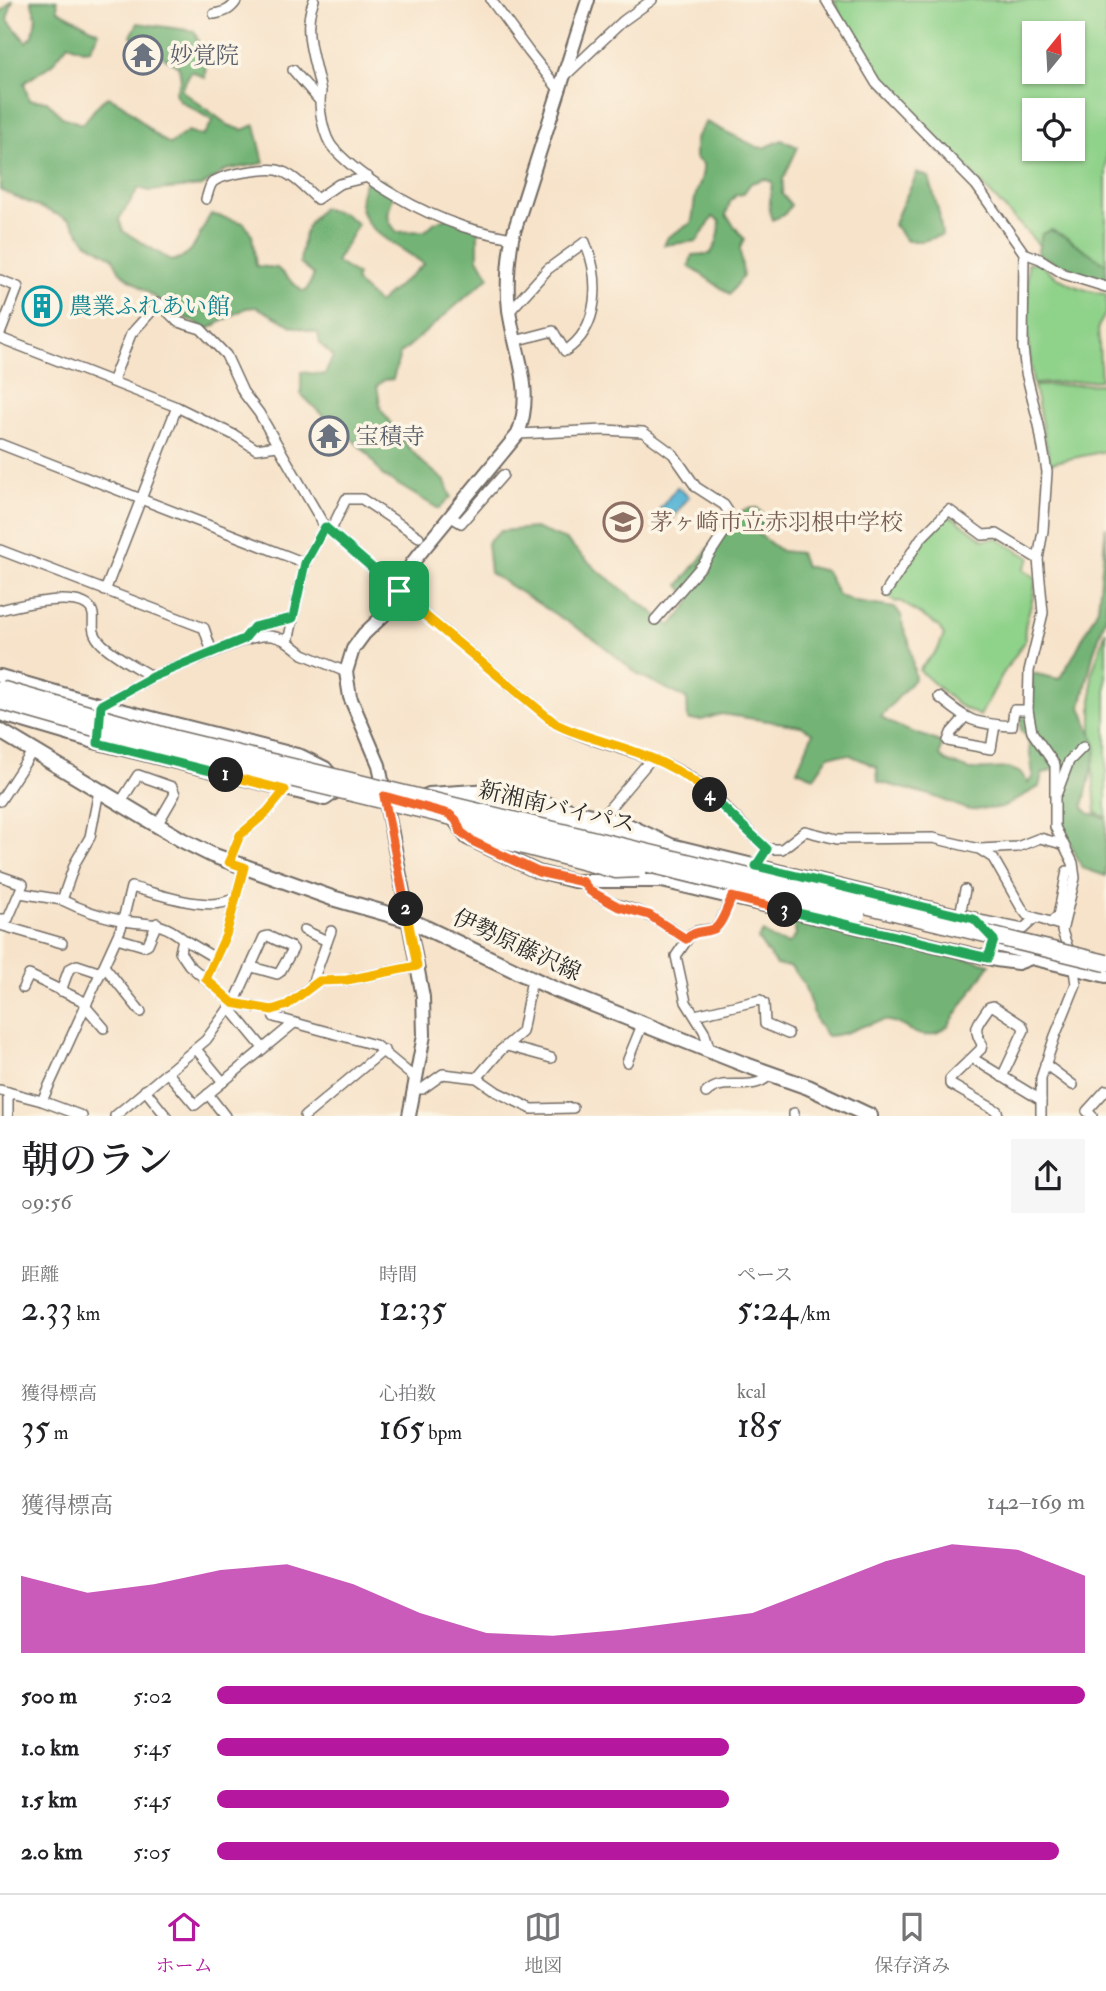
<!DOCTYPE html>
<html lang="ja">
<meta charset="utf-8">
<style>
:root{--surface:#fff;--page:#f6f6f6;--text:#202124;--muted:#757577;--line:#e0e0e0;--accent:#b5179e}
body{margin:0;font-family:"IM FELL Double Pica","Noto Serif JP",serif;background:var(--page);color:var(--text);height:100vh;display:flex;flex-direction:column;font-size:26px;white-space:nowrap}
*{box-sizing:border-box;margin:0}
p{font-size:23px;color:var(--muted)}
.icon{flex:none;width:38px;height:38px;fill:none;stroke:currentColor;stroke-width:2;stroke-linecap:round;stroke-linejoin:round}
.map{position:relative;height:1116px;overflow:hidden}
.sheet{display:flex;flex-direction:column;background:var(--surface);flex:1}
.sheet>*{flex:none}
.needle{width:46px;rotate:18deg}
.fabs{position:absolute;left:1022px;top:21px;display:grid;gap:14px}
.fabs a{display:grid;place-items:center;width:63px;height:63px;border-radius:0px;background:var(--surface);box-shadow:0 2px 5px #0004;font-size:35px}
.pin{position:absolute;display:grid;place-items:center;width:60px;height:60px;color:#fff;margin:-30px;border-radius:14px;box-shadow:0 4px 10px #0006}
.km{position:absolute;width:35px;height:35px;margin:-18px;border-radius:50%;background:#222;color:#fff;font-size:19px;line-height:35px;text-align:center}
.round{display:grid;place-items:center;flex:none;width:74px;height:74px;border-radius:0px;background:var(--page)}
.headline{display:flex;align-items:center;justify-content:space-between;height:119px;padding:0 21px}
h1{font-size:38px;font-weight:600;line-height:52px}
.figures{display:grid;grid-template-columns:repeat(3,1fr);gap:10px;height:119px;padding:7px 21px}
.figures div{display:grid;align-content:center}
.figures b{font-size:35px;font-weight:600}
.figures small{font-size:19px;font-weight:400}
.figures p{font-size:19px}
.chart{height:196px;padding:14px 21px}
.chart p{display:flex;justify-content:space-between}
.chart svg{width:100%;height:126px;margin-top:7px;fill:var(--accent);opacity:.7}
ul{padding:0 21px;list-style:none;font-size:23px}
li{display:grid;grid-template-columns:112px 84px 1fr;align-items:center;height:52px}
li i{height:18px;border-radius:9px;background:var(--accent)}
.tab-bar{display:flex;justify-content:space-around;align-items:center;height:98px;border-top:2px solid var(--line);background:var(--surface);font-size:19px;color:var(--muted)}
.tab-bar a{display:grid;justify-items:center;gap:4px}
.tab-bar .selected{color:var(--accent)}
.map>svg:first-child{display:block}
.green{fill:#8fd28a;stroke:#5d7e5a;stroke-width:2;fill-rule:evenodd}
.forest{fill:#73b476;stroke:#4f7050;stroke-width:2}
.water{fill:#57b4d5;stroke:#417080;stroke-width:2}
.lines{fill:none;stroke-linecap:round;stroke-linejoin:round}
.street-casing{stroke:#726b63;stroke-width:12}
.secondary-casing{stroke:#726b63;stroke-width:16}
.primary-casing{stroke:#726b63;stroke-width:18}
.highway-casing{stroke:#726b63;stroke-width:19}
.street{stroke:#fff;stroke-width:9}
.secondary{stroke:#fff;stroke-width:12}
.primary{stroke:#fff;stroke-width:14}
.highway{stroke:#fff;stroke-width:16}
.highway-bridge-casing{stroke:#726b63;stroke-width:19;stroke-linecap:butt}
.highway-bridge{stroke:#fff;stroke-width:16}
.split-1-casing{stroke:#fff;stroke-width:14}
.split-2-casing{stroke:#fff;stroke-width:14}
.split-3-casing{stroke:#fff;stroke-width:14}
.split-4-casing{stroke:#fff;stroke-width:14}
.split-5-casing{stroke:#fff;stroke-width:14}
.split-1{stroke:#22a559;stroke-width:9}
.split-2{stroke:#f5b400;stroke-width:9}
.split-3{stroke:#f0652b;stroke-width:9}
.split-4{stroke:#22a559;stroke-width:9}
.split-5{stroke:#f5b400;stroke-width:9}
.labels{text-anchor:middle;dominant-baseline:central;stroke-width:7;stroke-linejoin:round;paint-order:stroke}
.worship-label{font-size:23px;fill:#5b616d;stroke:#fcf5e5;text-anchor:start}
.culture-label{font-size:23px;fill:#0d838f;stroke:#fcf5e5;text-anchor:start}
.education-label{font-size:23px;fill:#785e54;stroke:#fcf5e5;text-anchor:start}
.street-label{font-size:23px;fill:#2b2b2b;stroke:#fcf5e5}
</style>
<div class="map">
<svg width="1106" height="1116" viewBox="0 0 1106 1116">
<rect width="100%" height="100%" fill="#fcf5e5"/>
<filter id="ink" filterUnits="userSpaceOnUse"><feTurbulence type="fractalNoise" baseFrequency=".0143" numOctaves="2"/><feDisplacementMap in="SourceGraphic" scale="14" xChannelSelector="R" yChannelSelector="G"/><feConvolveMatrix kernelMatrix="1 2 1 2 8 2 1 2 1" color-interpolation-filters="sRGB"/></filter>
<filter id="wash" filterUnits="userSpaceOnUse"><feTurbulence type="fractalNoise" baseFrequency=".00686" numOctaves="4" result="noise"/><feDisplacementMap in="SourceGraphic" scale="28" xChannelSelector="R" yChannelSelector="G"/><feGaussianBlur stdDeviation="1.57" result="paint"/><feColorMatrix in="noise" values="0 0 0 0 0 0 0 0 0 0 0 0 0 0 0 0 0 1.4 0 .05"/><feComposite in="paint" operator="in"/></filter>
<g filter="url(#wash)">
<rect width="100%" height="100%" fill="#f7e3ca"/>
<g class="green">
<path d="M 834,0 L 1106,0 L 1106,278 L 1051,258 L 951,151 L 880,82 L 853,43 ZM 1034,33 L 1073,33 L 1073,72 L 1034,72 ZM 1034,110 L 1073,110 L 1073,149 L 1034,149 Z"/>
<path d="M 1038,262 C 1057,280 1080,291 1106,294 L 1106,313 L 1098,327 L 1101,380 L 1033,384 L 1027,330 L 1028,263 Z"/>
<path d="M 1106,384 L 1106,451 L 1050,463 L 1034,386 Z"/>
<path d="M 948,516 L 954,518 L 984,540 L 996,538 L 1030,558 L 1023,570 L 1035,577 C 1037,600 1022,618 1025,641 L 1002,675 L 980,716 L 958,705 L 919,670 L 938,649 L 944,635 L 938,626 L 900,601 L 896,602 L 887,596 L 925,539 Z"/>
<path d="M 1106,630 L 1106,817 L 1096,813 L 1092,756 L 1092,673 Z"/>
</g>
<g class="forest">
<path d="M 13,0 L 7,19 L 26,42 L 33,36 L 36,17 L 31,0 L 57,0 L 58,10 L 99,32 L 90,49 L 83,50 L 68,44 L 52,64 L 24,83 L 29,100 L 47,101 L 62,117 L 82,124 C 92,115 97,102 108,97 C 134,106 146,133 170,144 L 188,131 L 203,136 L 213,121 L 179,100 L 175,93 L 181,79 L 179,67 L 131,36 L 138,23 L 194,31 L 206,59 L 205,78 L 191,71 L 181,90 L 228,125 L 242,130 L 255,125 L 264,163 L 226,170 L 202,186 L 149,191 L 139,188 L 119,219 L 123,231 L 172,261 C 198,254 197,235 211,214 L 244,223 L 252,235 L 256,266 L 277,268 L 302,291 L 306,291 L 314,275 L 300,263 C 303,238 303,227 322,208 L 344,214 L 358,224 L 336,262 L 357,275 L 355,281 L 378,303 L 424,264 C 396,242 345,227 365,183 C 379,178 385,178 395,190 C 390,209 382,216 397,232 L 425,231 L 435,222 L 457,214 L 478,222 L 478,258 L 489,277 L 400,354 L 393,379 L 384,380 L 377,386 L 381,409 L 402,440 L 421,461 L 445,481 L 451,497 L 439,509 L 382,475 L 367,453 L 341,429 L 321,414 L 301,394 L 301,372 L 325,375 L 333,356 L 320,344 L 318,333 L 292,326 L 257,307 L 246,308 L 208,329 L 178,314 L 120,272 L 112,257 L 86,242 L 70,220 L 0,190 L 0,13 Z"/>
<path d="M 706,122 L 757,147 L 764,148 L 782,140 L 798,147 L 783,179 L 782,194 L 791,205 L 784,215 L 772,220 L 769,210 L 772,182 L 764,179 L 751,183 L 743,194 L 736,195 L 730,202 L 726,215 L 744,239 L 740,248 L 743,276 L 730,294 L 689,266 L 692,255 L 710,254 C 718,244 720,233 720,221 L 713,217 L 697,241 L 664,245 L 668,237 L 691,223 C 694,215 693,208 695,199 C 697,185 704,181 703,164 L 695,158 L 695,139 Z"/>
<path d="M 917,173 L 929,177 L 939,213 L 942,235 L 923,241 L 907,241 L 894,225 C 899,207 910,191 917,173 Z"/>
<path d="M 1051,230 L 1064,236 L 1106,264 L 1106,280 L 1089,279 L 1037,254 L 1042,234 Z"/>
<path d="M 757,508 L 765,517 L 757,533 L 781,551 L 800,553 L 805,566 L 826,571 L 838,595 L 855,602 L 895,608 L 901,615 L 903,627 L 909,641 L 915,678 L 881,717 C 899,730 922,734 942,743 L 940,756 L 946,761 L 970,770 L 1009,768 L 1021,773 L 1028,783 L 1033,776 L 1028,739 L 1021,730 L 1021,719 L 1032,712 L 1032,673 L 1059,679 L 1074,655 L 1098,608 L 1106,526 L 1106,616 L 1093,655 L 1081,707 L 1097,748 L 1083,806 L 1088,813 L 1106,818 L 1106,876 L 1082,868 L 1059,820 L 1059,767 L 1042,774 L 1039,787 L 1001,808 L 969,810 L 930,795 L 878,782 L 877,767 L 850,755 L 829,755 L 814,777 L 797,770 L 813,733 L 801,726 L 721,714 L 702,720 L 688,720 L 687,699 L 639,675 L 596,640 L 490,573 L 487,543 L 501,531 L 535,528 L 566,540 L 597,570 L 671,626 L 691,601 L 679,585 L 735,516 L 746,509 Z"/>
<path d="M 797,916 L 990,964 L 948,1026 C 915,1051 909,1018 881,1021 C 862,1024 847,1036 827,1036 L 817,1023 L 804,985 L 791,967 L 776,965 L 758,939 L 763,932 L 775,940 L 789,944 L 796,935 L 794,925 Z"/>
</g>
<path class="water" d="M 677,487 L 689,497 L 671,520 L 659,510 Z"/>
</g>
<g filter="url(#ink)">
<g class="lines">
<g class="street-casing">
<g id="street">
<path d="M 314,0 C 301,31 315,60 321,92 C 318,107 323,137 334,149 C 366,183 420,212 464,227 C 480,232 497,235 512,238"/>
<path d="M 491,0 L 529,52 L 560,91"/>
<path d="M 826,0 L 876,83 L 976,185 L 1024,253 L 1040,259 L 1064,274 L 1106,287"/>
<path d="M 214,14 C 225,12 231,10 237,0"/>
<path d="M 293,70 L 319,100"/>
<path d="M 565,76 L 623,21 L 652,0"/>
<path d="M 206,199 C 208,194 209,187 212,183 C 220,174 266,168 277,170 C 292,173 306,189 317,199 L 339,184 L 368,177"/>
<path d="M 1024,253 L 1023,348 L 1026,373 L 1039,425 L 1047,472 L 1043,531 L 1038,559 L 1043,613 L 1029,671 L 1028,710 L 1032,732 L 1055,765 L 1055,827 L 1073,863 L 1075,878 L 1062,931 L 1073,963 L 1076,984 L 1055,1036 L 1041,1078 L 1041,1116"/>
<path d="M 0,280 L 18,287 L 0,334"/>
<path d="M 509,312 L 548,269 L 585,242 C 600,277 601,328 565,351 L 553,331 L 515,341"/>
<path d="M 0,338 L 177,407 L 236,436 L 256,449 L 277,446"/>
<path d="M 112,382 L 131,334 L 159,303 L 178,322 L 201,329 L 226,355 L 243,392 L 259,413 L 325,527 L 399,591"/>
<path d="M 518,434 L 604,430 L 643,432 L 673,454 L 696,487 L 724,505 L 728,511 L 730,519 L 727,528 L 704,563 L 655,620"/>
<path d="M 0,444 L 305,563"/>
<path d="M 451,517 L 461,523 L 503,475"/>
<path d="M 325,527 L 305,563 L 288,642 L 303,654 L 346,672"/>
<path d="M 330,532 L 346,499 L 362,499 L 419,537"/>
<path d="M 0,550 L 204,628 L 212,652"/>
<path d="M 105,591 L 177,407"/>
<path d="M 886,592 L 921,538 L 949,510 L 983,535 L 997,534 L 1038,559"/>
<path d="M 395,598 L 423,613 L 556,724 C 594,745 639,750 678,770 C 708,785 741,825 767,849 L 782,849 L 805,831 L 837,839 L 933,838 L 979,849 L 993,858 L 1021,907 L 1027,915 L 1063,926"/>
<path d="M 0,610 C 19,605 78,591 91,609 C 98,620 86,628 102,644 C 116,657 136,667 152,677"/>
<path d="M 244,640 C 261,635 272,633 288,642"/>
<path d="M 939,697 C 970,722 972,723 1012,726 L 1014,710 L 1028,710"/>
<path d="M 101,705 L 152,677 L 244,640 L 254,627 L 293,618"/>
<path d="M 965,717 L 951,733 L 948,741 L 991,749 L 995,725"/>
<path d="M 99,791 L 90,837 L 75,863 L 62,900 C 80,909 100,916 120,920 C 147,926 160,919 183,939 L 180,952 L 189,965 L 233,1003 L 272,1010 L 274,1017 L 375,1045 L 416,1079"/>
<path d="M 1057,793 L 1069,761 L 1083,747"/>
<path d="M 0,801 L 32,752"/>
<path d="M 120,803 L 138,775 L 172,787 L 175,794 L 157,825"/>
<path d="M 602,817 L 651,759"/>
<path d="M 980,849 L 1017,847 L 1040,838 L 1062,844"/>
<path d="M 229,862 L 240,835 L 267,812 L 285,790"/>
<path d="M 0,876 L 23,884 L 8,919 L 0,919"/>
<path d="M 583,882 C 597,904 625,904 647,915 C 661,921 673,931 686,939"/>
<path d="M 20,893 L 62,900"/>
<path d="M 960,915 L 965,890"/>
<path d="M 974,919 L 1023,929 L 1034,919"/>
<path d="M 1050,923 L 1058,916 L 1067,871"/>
<path d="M 0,925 L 62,943"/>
<path d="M 304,930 L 327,941"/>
<path d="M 117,938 L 144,946 L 148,944 L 157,923"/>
<path d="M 183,939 L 215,958"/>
<path d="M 104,966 L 141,1012"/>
<path d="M 206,979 L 226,935 L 244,867"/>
<path d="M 313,985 L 319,981 L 347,980 L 417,966"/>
<path d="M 23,988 L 29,975 L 87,1003"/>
<path d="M 61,991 L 69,969 L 77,965 L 101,973"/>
<path d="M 85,1006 L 104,1028"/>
<path d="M 229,1007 L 263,1048"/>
<path d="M 272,1010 L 287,1005 L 313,985 L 314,978 L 331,931"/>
<path d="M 695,1015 L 760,1000 L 764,1003 L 765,1024 L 788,1034"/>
<path d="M 507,1046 L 551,1058"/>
<path d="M 196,1049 L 223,1082"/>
<path d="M 710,1050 L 704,1031 L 686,1002 L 676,956 L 691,934 L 697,931 L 714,929 L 719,924 L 732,897"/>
<path d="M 972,1058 L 1041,1100"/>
<path d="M 627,1062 L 642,1025"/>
<path d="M 1045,1064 L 1073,1085"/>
<path d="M 167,1072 L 195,1105 L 293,1024"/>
<path d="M 477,1078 L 500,1051 L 522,1032 L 532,979"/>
<path d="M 414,1089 L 422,1089 L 443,1074 L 477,1078 L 497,1092 L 532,1109 L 573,1108"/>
<path d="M 0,1090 L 42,1101 L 82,1116"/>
<path d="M 145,1090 L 166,1116"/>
<path d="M 8,1092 L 8,1116"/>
<path d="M 706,1093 C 724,1075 751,1095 771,1074"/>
<path d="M 208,1094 L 225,1116"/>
<path d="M 42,1101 L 121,928 L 131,887 C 157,893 211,914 234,898"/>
<path d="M 115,1116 L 206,1040 L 237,997 L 264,937 L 268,936 L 291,947 L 293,949 L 280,972 L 277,974 L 252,967"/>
<path d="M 305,1116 L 384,1050"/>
<path d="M 794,1116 L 794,1113"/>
<path d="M 998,1116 L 997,1111 L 950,1084 L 950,1079 L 981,1049 L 982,1044 C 971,1026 979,1023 989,1007 L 993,1006 L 1022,1025 L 1024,1030 L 1002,1077"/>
<path d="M 1092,1116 L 1087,1111 L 1106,1090"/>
</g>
</g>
<g class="secondary-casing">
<g id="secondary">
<path d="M 0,676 L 101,705 L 301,756 L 325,768 L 332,776"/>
<path d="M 3,715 L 98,743 L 318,797 L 325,799 L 344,786"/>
<path d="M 420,798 L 429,794 L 491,790 L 624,823 L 671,845 L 974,919 L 1000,946 L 1041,956"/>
<path d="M 451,815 L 467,838 L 538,872 L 574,881 L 662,881 L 996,960 L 1018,963 L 1031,958 L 1106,976"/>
<path d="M 409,1116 L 424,1035 L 423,997 L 379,765 L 350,697 L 346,672 L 353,649 L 364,634 L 384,615 L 395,598 L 412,563 L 518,434 C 535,387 515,356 509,310 C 506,285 508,263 512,238 L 588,0"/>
</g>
</g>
<g class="primary-casing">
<path id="primary" d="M 0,731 L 182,840 L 212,855 L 332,898 L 409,920 L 552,988 L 746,1065 L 808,1087 L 870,1116"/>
</g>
<g class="highway-casing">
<path id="highway" d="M 450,803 L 491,801 L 623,833 L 656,853"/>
</g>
<use href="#street" class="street"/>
<use href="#secondary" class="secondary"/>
<use href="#primary" class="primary"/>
<use href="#highway" class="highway"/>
<g class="highway-bridge-casing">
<g id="highway-bridge">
<path d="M 0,689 L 172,738 L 1106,963"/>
<path d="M 0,701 L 169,749 L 857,914"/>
<path d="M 474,833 L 616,870 L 639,869"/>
</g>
</g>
<use href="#highway-bridge" class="highway-bridge"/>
</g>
</g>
<g class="lines" filter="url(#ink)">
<g class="split-1-casing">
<path id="split-1" d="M 226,775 L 98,743 L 101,705 L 152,677 L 244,639 L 254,627 L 293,618 L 305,563 L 325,527 L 399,591"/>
</g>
<g class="split-2-casing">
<path id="split-2" d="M 226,775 L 285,790 L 267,812 L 240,835 L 229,862 L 244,867 L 226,935 L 206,979 L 233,1003 L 272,1010 L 287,1005 L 319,981 L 347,980 L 417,966 L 406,909"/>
</g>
<g class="split-3-casing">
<path id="split-3" d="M 406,909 L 384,796 L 449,814 L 456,820 L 461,832 L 474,842 L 538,872 L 583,882 L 590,891 L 619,907 L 649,915 L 686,939 C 695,930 703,933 714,929 C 722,925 728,905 732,897 L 785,910"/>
</g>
<g class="split-4-casing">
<path id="split-4" d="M 710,795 L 767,849 L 756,866 L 974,919 L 994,940 L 988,958 L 785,910"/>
</g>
<g class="split-5-casing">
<path id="split-5" d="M 399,591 L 395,598 L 422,613 L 556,724 C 573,733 590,737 608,743 C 645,754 682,768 710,795"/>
</g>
<use href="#split-1" class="split-1"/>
<use href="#split-2" class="split-2"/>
<use href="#split-3" class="split-3"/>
<use href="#split-4" class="split-4"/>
<use href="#split-5" class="split-5"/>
</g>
<defs>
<g id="temple-ring" transform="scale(2.0125)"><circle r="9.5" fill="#fcf5e5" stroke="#6b7280" stroke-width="1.5"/><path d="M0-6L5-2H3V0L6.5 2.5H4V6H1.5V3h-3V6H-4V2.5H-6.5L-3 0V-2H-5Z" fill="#6b7280"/></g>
<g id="building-ring" transform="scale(2.0125)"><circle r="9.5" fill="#fcf5e5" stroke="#0f9aa8" stroke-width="1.5"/><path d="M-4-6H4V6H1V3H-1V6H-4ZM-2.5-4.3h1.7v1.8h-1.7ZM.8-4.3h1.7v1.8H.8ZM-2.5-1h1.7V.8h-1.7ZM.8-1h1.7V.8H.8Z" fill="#0f9aa8"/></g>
<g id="school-ring" transform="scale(2.0125)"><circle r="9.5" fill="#fcf5e5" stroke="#8d6e63" stroke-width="1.5"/><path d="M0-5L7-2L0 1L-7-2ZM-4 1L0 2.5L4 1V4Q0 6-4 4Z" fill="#8d6e63"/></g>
</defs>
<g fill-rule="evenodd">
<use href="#temple-ring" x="143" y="55"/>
<use href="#building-ring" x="42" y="306"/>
<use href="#temple-ring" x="329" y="436"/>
<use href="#school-ring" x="623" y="522"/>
</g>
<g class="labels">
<g class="worship-label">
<text x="170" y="55">妙覚院</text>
<text x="356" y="436">宝積寺</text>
</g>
<g class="culture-label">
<text x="69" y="306">農業ふれあい館</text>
</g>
<g class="education-label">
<text x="650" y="522">茅ヶ崎市立赤羽根中学校</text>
</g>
<g class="street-label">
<text transform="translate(557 807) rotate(13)">新湘南バイパス</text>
<text transform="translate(517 945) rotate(25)">伊勢原藤沢線</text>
</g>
</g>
</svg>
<div class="fabs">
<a><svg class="needle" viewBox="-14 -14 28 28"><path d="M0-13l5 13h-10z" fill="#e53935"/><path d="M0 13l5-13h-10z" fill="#757577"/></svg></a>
<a><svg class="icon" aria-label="locate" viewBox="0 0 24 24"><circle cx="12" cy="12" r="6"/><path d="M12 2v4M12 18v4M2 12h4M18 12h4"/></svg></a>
</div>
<div class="pin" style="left:399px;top:591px;background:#1e9e55"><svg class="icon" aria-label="arrive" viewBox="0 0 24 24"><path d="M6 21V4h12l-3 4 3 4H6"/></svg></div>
<b class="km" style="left:226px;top:775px">1</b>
<b class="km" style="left:406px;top:909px">2</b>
<b class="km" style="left:785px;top:910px">3</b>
<b class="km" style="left:710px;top:795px">4</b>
</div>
<section class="sheet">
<div class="headline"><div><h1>朝のラン</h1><p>09:56</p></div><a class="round"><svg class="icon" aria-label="share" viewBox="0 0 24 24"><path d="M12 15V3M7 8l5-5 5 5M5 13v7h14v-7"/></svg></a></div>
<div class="figures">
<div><p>距離</p><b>2.33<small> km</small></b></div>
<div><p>時間</p><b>12:35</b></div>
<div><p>ペース</p><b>5:24<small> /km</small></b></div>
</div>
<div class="figures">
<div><p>獲得標高</p><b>35<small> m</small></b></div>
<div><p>心拍数</p><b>165<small> bpm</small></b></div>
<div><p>kcal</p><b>185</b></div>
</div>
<div class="chart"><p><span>獲得標高</span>142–169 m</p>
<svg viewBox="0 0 160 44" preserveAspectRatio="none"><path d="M0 44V17L10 23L20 20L30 15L40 13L50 20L60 30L70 37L80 38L90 36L100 33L110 30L120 21L130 12L140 6L150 8L160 17V44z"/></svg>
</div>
<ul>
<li><b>500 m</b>5:02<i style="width:100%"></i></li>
<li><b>1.0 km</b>5:45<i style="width:59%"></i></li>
<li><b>1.5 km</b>5:45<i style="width:59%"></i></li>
<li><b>2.0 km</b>5:05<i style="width:97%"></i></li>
</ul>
</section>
<nav class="tab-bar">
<a class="selected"><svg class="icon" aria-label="home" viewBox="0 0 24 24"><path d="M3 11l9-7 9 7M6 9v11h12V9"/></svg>ホーム</a>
<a><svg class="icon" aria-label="map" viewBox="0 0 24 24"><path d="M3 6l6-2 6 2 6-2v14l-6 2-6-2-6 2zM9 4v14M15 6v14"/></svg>地図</a>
<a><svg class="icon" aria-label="saved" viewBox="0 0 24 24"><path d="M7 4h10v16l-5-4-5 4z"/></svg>保存済み</a>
</nav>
